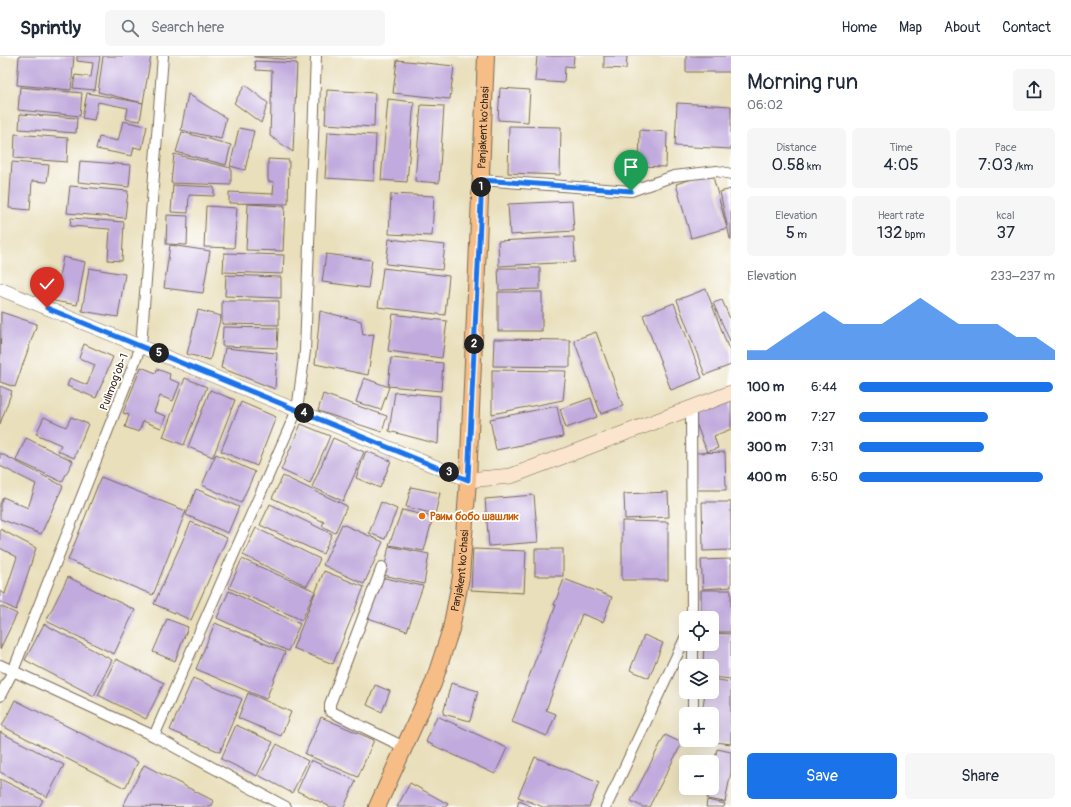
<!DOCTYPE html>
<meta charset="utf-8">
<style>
:root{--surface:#fff;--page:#f6f6f7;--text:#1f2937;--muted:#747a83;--line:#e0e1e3;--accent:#1a73e8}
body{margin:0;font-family:Pangolin,sans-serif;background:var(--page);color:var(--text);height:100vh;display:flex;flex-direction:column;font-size:15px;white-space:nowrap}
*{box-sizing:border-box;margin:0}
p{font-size:13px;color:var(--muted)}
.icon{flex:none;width:22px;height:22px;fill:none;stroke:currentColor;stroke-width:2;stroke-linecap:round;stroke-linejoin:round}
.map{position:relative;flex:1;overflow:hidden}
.drawer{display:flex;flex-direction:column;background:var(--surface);width:340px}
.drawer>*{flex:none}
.fabs{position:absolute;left:679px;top:555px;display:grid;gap:8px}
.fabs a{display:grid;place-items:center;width:40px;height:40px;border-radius:6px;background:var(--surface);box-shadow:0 4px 16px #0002;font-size:20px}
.pin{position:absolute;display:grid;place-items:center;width:34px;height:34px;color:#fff;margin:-41px -17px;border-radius:50% 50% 50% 0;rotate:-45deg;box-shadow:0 0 4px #0007}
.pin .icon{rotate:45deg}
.km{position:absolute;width:20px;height:20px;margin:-10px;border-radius:50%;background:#222;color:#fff;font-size:11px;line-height:20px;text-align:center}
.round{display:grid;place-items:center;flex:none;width:42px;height:42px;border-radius:6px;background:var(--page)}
.head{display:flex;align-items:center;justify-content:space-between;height:68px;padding:0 16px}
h1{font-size:22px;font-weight:600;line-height:30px}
.stats{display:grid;grid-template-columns:repeat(3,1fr);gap:6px;height:68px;padding:4px 16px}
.stats div{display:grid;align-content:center;border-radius:6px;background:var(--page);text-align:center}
.stats b{font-size:17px;font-weight:600}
.stats small{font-size:11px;font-weight:400}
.stats p{font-size:11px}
.chart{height:112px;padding:8px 16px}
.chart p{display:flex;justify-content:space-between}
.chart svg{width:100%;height:72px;margin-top:4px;fill:var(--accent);opacity:.7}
.button{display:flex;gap:8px;margin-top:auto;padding:8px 16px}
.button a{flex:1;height:46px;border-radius:6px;background:var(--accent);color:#fff;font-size:16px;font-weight:600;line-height:46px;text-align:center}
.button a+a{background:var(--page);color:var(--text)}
ul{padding:0 16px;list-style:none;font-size:13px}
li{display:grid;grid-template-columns:64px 48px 1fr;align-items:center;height:30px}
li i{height:10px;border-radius:5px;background:var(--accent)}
header{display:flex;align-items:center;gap:24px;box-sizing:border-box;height:56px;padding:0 20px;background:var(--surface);border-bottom:1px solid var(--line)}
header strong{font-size:19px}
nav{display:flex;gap:22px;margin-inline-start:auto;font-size:14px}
.search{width:280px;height:36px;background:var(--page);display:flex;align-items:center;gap:10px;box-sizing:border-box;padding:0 14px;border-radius:6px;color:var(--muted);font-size:15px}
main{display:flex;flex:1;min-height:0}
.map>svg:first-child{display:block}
.building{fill:#c1aadd}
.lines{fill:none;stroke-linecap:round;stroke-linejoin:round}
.minor-casing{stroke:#786955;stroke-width:12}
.tertiary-casing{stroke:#786955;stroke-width:14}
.secondary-casing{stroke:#786955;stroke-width:16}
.primary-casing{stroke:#786955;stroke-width:18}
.minor{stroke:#fff;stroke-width:10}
.tertiary{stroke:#fff;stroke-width:13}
.secondary{stroke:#fbe5cf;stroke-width:15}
.primary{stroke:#f6be86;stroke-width:16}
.route-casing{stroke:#fff;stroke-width:8}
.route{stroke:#1a73e8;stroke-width:5}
.food-dot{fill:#e8710a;stroke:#fff;stroke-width:1.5}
.labels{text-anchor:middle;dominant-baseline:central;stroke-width:3.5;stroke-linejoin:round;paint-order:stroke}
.street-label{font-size:11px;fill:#3b2a1e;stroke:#fff}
.food-label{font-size:11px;font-weight:bold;fill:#c56008;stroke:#fff;text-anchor:start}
</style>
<header>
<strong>Sprintly</strong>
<div class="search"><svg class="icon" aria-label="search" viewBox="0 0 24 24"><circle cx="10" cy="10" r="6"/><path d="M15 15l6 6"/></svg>Search here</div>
<nav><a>Home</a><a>Map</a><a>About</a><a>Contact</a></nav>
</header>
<main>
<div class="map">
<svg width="731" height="751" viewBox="0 0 731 751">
<rect width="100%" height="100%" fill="#fff"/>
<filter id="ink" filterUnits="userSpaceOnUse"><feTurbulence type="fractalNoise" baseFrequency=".025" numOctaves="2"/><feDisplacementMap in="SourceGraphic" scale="8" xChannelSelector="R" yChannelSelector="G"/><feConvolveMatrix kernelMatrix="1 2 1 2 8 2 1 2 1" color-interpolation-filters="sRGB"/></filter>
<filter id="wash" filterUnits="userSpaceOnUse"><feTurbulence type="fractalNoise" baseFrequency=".012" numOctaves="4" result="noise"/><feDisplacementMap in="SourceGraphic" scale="16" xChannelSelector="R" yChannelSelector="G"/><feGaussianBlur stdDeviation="0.9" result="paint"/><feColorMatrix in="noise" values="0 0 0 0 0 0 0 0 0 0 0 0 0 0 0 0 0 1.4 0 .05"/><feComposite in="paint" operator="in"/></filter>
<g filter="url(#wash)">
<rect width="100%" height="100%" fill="#e9dfbb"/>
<g id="blocks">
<g class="building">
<path d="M 19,0 L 74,0 L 71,34 L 17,29 Z"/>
<path d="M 77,0 L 100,0 L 95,34 L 73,32 L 75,19 L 91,21 L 93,7 L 77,5 Z"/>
<path d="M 103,0 L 151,0 L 143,47 L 98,36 Z"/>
<path d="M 254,0 L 296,0 L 296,4 L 254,1 Z"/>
<path d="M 537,0 L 574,0 L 573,11 L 565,10 L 564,27 L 535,25 Z"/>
<path d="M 604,0 L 627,0 L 626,13 L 604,12 Z"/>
<rect x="686" y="0" width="45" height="16"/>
<path d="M 397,4 L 454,10 L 450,43 L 393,37 Z"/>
<path d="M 255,5 L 297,7 L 293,96 L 270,80 L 272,15 L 256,14 Z"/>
<path d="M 245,29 L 268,47 L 261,67 L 234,47 Z"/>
<path d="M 20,31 L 82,37 L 80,60 L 18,54 Z"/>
<path d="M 500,32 L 530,34 L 528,66 L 498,64 Z"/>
<path d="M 327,34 L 375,37 L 374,71 L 325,68 Z"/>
<path d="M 87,37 L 143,47 L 140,65 L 126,63 L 128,52 L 98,46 L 94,64 L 82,62 Z"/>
<path d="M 188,38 L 226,62 L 221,83 L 181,74 Z"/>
<path d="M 388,43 L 414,46 L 407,126 L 381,124 Z"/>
<path d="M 677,47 L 731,50 L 731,93 L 675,90 Z"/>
<path d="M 421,49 L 444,50 L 439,127 L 415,125 Z"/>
<path d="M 20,58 L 77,62 L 76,77 L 19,73 Z"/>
<path d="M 123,65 L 147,70 L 142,93 L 134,91 L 132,100 L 96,93 L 99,81 L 118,85 Z"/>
<path d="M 509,70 L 561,71 L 560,119 L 508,117 Z"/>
<path d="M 239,72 L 254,75 L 245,114 L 230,110 Z"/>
<path d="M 640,74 L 667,76 L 666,111 L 639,110 Z"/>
<path d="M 182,76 L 231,89 L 226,109 L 176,96 Z"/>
<path d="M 328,76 L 376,79 L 374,125 L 325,122 Z"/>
<path d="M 15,78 L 68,82 L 67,106 L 14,102 Z"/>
<path d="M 174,98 L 231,112 L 231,129 L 171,127 Z"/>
<path d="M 268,103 L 289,104 L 288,148 L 229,147 L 229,136 L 273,138 L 274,126 L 268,125 Z"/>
<path d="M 80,105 L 131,109 L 129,131 L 78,126 Z"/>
<path d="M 12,106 L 49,109 L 47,126 L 32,125 L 30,154 L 9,152 Z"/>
<path d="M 712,117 L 727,172 L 691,182 L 676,128 Z"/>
<path d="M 173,129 L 214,131 L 214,140 L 189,139 L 188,157 L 171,156 Z"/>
<path d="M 70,130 L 128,135 L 125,162 L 67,157 Z"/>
<path d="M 731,133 L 731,183 L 730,183 L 720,136 Z"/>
<path d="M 391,138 L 434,140 L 432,180 L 389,178 Z"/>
<path d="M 572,145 L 574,175 L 510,179 L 508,148 Z"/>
<path d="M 248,148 L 285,150 L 283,195 L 246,194 Z"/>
<path d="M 206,150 L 237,152 L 234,192 L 204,191 Z"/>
<path d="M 167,159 L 188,160 L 187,189 L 166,188 Z"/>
<path d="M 71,162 L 124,166 L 122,205 L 108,204 L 110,173 L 70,170 Z"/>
<path d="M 574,181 L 575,206 L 499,210 L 498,185 Z"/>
<path d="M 389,183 L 445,189 L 442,214 L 386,208 Z"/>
<path d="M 170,189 L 210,195 L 203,237 L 164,232 Z"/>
<path d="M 224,197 L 284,199 L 283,218 L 223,216 Z"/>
<path d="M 326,198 L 372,204 L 368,232 L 322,226 Z"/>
<path d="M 63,201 L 85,206 L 77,249 L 54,245 Z"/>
<path d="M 89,212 L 125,218 L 118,261 L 82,255 Z"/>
<path d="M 383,212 L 449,220 L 445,259 L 378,251 Z"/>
<path d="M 498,212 L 540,212 L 540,233 L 499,234 Z"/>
<path d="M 226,219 L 281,221 L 281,242 L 225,240 Z"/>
<path d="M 706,233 L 731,299 L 731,309 L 705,319 L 677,244 Z"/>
<rect x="498" y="236" width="44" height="39"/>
<path d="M 722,244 L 731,265 L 731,287 L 713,247 Z"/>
<path d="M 222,245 L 279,245 L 279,269 L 222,268 Z"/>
<path d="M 674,247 L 702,322 L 671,334 L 643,259 Z"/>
<path d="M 198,254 L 221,260 L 210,304 L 187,298 Z"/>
<path d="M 320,255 L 361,265 L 363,279 L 374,278 L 368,319 L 315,308 Z"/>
<path d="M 1,256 L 37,268 L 15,331 L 0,326 Z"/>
<path d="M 393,258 L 447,265 L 442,302 L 388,295 Z"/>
<path d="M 223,271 L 278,272 L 277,292 L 222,290 Z"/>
<path d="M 596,276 L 623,350 L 601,358 L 574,284 Z"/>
<path d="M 494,283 L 570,284 L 570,311 L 493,310 Z"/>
<path d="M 84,288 L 113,301 L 96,342 L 67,330 L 70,322 L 87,329 L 95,309 L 79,302 Z"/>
<path d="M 225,292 L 277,297 L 275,333 L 221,312 Z"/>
<path d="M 391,302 L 443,307 L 441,335 L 388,330 Z"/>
<path d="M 141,311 L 156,317 L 157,313 L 170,318 L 169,323 L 180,327 L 173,345 L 160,340 L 154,356 L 166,360 L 161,372 L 143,365 L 139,376 L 125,371 L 129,359 L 123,357 Z"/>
<path d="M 492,314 L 566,315 L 563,344 L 492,358 Z"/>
<path d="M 185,322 L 207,331 L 184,389 L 163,381 Z"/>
<path d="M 364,322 L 389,331 L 381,354 L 356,346 Z"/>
<path d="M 0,330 L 12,335 L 0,368 Z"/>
<path d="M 210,334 L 235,344 L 213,401 L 188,391 Z"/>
<path d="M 395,336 L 440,340 L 438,388 L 389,375 Z"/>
<path d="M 323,338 L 387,360 L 382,376 L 318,355 Z"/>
<path d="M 591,342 L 597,361 L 566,372 L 560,353 Z"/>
<path d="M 731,345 L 731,373 L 714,380 L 718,392 L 707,396 L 693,359 Z"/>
<path d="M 241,346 L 276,361 L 257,410 L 221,395 Z"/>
<path d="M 557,350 L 563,381 L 496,394 L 490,363 Z"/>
<path d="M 44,361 L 66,371 L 71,361 L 88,368 L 74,402 L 58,395 L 61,389 L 36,378 Z"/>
<path d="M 301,368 L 330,380 L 310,427 L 281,414 Z"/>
<path d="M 26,382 L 73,405 L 62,426 L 16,404 Z"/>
<path d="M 333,382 L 364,396 L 343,445 L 312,431 Z"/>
<path d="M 366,395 L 391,405 L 380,432 L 356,422 Z"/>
<path d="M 725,396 L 726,434 L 695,434 L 695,397 Z"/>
<path d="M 0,397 L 63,430 L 41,478 L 0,463 L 0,448 L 3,441 L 28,452 L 36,428 L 0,410 Z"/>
<path d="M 216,398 L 255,416 L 241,447 L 202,429 Z"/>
<path d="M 283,420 L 347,450 L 335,477 L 322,470 L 324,466 L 272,442 Z"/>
<path d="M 101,421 L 186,455 L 153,539 L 68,504 Z"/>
<path d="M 411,431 L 440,437 L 435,458 L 406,451 Z"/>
<path d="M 196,433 L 239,451 L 228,477 L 186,459 Z"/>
<path d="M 668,436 L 669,461 L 625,463 L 624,438 Z"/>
<path d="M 534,439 L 538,486 L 489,490 L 485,443 Z"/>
<path d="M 381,446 L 397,453 L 385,483 L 369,477 Z"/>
<path d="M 702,446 L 731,446 L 731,494 L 703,495 Z"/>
<path d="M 270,448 L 332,478 L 323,498 L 260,469 Z"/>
<path d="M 402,454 L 433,461 L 424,495 L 389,489 Z"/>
<path d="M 622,465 L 668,466 L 668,524 L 622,524 Z"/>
<path d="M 191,466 L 227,482 L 191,564 L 154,548 Z"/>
<path d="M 342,468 L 383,486 L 364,528 L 323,509 Z"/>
<path d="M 256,472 L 320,503 L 307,530 L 243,499 Z"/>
<path d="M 0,473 L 36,492 L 16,554 L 0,546 L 0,535 L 5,538 L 17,501 L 0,492 Z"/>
<path d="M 389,490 L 429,498 L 424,528 L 383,519 Z"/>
<path d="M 473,493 L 526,495 L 524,537 L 471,534 Z"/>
<rect x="535" y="493" width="28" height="27"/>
<path d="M 242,503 L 315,535 L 302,564 L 229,532 Z"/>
<path d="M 731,503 L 731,531 L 703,533 L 701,504 Z"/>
<path d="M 324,515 L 364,531 L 333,608 L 293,592 Z"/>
<path d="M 68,521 L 135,554 L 114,598 L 46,565 Z"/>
<path d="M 380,521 L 423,530 L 407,575 L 365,561 Z"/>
<path d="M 564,523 L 612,541 L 603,566 L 582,558 L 546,654 L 556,658 L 547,680 L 512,666 L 556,549 L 554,549 Z"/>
<path d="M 701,534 L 731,534 L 731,576 L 712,576 L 712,562 L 701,562 Z"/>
<path d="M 229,535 L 300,568 L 288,595 L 217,562 Z"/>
<path d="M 0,550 L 17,558 L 0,593 Z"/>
<path d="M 167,563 L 188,571 L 175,605 L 153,596 Z"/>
<path d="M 215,567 L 285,596 L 266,643 L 196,613 Z"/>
<path d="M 44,568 L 112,604 L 94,640 L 25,604 Z"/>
<path d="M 712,577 L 731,578 L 731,623 L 712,621 L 712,610 L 703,610 L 704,588 L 712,588 Z"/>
<path d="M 644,579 L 663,587 L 649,622 L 630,614 Z"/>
<path d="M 116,603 L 164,627 L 146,663 L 98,639 Z"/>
<path d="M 193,622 L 242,643 L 220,696 L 170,674 Z"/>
<path d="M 712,623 L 731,626 L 731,688 L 707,685 L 712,684 L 712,658 L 702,658 L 705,636 L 712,636 Z"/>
<path d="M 451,627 L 478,635 L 470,665 L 443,658 Z"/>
<path d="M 375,629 L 390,635 L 382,656 L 367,649 Z"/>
<path d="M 248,637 L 291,656 L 281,680 L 238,662 Z"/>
<path d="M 15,644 L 138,706 L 125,732 L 2,670 Z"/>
<path d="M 437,660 L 507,692 L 495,718 L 426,686 Z"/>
<path d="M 321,661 L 374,684 L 358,721 L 305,698 Z"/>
<path d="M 236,669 L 273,686 L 257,720 L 221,703 Z"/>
<path d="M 0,676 L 64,709 L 47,741 L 0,716 Z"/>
<path d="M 665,679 L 682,687 L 649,751 L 643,751 L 631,745 Z"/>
<path d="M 277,688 L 308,705 L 292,737 L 260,720 Z"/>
<path d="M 717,693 L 731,696 L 731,716 L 725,746 L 707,743 L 709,732 L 712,732 L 712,718 Z"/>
<path d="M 535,701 L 599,727 L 589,751 L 543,751 L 518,741 Z"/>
<path d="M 311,704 L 356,725 L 344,751 L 331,751 L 297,735 Z"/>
<path d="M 144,709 L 214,745 L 211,751 L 123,750 Z"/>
<path d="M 0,723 L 43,744 L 39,751 L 0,751 Z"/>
<path d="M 410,727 L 448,748 L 446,751 L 397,751 Z"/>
<path d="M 707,744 L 725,748 L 724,751 L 706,751 Z"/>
<path d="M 519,745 L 533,751 L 517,751 Z"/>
</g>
</g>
</g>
<g filter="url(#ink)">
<use href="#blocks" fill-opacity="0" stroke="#786955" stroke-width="1"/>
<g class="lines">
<g class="minor-casing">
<g id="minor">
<path d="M 481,124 L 631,135 L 674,120 L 717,115 L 731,118"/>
<path d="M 691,352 L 692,562"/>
<path d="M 382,511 L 330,648 L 330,655 L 404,691"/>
<path d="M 693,588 L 693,610"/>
<path d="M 0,609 L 154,680 L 286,751"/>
<path d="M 693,636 L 693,656"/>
<path d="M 0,640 L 13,615 L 141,290 L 163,0"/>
<path d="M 154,680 L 297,354 L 305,295 L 316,0"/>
<path d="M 606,751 L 686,580"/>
</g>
</g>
<g class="tertiary-casing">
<path id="tertiary" d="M 0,233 L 468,424"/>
</g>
<g class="secondary-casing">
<path id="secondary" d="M 468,424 L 511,420 L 731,337"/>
</g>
<g class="primary-casing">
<g id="primary">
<path id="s1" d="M 377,751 L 433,628 L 451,573 L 461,521 L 468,424 L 486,0"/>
</g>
</g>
<use href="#minor" class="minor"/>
<use href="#tertiary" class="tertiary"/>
<use href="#secondary" class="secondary"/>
<use href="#primary" class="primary"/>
</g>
</g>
<g class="lines" filter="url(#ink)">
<g class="route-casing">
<path id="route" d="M 47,252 L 468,424 L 482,124 L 631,135"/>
</g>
<use href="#route" class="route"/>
</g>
<circle class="food-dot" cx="422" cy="460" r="4"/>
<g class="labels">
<g class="street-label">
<text stroke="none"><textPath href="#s1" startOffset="696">Panjakent ko'chasi</textPath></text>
<text transform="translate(114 326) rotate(-69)">Pulimog’ob-1</text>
<text stroke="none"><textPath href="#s1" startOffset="252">Panjakent ko'chasi</textPath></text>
</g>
<g class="food-label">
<text x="430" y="460">Раим бобо шашлик</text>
</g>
</g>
</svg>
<div class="fabs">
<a><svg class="icon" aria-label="locate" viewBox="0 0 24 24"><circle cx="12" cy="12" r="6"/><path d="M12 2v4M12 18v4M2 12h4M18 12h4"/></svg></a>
<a><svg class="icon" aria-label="layers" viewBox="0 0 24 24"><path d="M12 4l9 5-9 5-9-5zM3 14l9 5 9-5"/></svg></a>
<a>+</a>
<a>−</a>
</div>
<div class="pin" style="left:631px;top:135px;background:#1e9e55"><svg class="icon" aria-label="arrive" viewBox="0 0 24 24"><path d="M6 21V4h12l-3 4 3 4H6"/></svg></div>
<div class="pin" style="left:47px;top:252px;background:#d93025"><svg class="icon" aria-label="check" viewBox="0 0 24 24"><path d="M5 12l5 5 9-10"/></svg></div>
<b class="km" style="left:481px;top:131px">1</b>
<b class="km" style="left:474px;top:288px">2</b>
<b class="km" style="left:449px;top:416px">3</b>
<b class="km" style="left:304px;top:357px">4</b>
<b class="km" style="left:159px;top:297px">5</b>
</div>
<section class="drawer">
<div class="head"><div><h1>Morning run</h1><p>06:02</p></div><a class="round"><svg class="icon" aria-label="share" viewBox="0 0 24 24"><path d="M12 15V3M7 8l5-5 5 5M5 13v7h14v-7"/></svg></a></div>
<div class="stats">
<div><p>Distance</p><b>0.58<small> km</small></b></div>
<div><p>Time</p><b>4:05</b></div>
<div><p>Pace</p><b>7:03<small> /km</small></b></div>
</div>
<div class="stats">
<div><p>Elevation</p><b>5<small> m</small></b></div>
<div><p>Heart rate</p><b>132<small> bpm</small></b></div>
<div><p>kcal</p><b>37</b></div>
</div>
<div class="chart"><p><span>Elevation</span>233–237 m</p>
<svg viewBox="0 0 160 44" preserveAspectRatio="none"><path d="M0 44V38L10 38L20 30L30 22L40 14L50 22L60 22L70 22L80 14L90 6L100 14L110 22L120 22L130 22L140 30L150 30L160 38V44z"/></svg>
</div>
<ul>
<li><b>100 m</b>6:44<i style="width:99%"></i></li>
<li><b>200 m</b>7:27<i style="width:66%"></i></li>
<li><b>300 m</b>7:31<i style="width:64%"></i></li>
<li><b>400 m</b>6:50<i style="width:94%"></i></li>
</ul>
<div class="button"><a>Save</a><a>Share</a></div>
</section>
</main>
